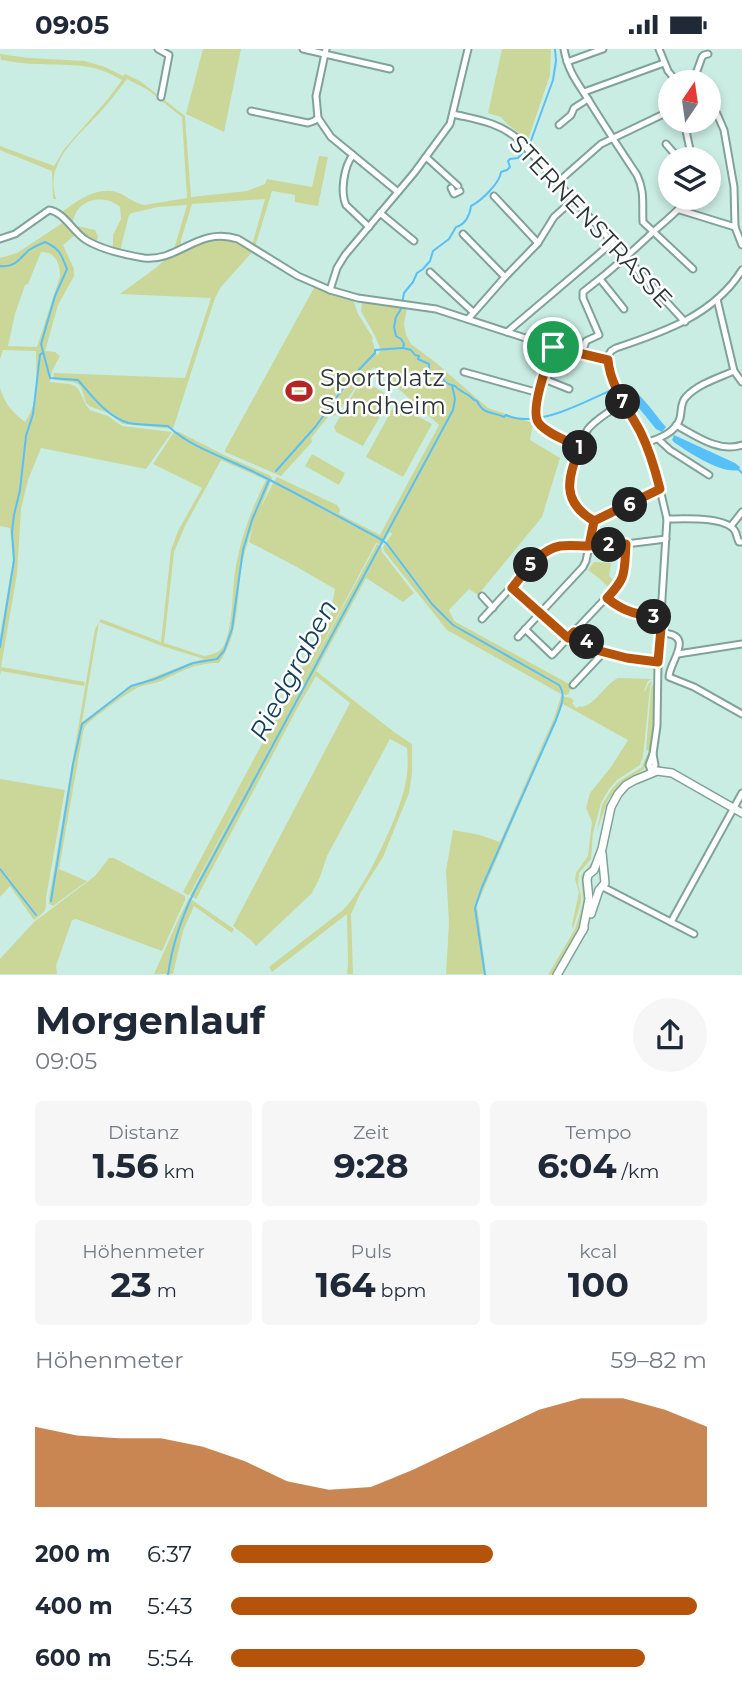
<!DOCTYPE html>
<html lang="de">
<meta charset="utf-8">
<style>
:root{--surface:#fff;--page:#f6f6f7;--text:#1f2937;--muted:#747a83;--accent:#b45309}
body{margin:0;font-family:Montserrat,sans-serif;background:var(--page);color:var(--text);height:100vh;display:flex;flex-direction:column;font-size:26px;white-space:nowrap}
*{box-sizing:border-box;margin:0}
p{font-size:23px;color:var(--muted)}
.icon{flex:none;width:38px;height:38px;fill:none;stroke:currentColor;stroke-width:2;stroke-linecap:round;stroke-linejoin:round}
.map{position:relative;height:926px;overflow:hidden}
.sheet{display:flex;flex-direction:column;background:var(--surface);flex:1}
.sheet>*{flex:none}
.needle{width:46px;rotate:13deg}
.controls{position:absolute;left:658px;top:21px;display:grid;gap:14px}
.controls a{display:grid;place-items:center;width:63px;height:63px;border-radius:50%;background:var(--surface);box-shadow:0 4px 10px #0003;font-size:35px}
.pin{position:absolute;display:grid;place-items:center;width:60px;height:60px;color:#fff;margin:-30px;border:4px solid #fff;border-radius:50%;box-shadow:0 2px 7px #0007}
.km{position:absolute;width:35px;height:35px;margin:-18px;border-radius:50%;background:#222;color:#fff;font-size:19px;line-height:35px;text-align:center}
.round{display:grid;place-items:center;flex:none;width:74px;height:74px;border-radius:37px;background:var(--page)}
.summary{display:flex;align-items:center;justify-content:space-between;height:119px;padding:0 35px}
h1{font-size:38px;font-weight:700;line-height:52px}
.metrics{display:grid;grid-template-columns:repeat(3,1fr);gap:10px;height:119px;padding:7px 35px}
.metrics div{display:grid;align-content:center;border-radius:7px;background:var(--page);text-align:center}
.metrics b{font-size:35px;font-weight:700}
.metrics small{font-size:19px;font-weight:400}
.metrics p{font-size:19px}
.chart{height:196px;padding:14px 35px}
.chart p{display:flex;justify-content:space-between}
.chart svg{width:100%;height:126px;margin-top:7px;fill:var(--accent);opacity:.7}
ul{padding:0 35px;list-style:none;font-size:23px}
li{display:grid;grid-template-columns:112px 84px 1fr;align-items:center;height:52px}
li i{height:18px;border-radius:9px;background:var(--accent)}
.status{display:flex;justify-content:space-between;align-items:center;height:49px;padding:0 35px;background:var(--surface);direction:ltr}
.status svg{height:19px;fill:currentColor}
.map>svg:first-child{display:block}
.green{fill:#cbd699;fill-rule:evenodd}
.water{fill:#57c0f9}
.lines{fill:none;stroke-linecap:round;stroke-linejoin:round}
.stream{stroke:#57c0f9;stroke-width:2}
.minor-casing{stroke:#81a299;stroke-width:9}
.major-casing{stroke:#81a299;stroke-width:10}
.minor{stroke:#fff;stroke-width:5}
.major{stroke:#fff;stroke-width:7}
.route-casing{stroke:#fff;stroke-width:14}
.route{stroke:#b45309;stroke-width:9}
.labels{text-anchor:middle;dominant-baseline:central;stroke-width:5;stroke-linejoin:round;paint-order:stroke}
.street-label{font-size:24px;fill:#2b3835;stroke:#fff}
.poi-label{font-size:24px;fill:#2b3835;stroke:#fff;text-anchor:start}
.water-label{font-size:26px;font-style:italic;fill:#144058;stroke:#fff}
</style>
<div class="status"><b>09:05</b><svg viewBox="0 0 49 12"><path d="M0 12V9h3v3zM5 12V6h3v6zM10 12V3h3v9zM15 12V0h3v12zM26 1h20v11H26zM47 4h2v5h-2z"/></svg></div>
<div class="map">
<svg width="742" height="926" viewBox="0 0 742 926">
<rect width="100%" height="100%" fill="#caede3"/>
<g class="green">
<path d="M 203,0 L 241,0 L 224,83 L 186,65 Z"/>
<path d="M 502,0 L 551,0 L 550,26 L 528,91 L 507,75 L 501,68 L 488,64 Z"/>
<path d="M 0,5 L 29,9 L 85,12 L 105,18 L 123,27 L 125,25 L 140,32 L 185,67 L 191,148 L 247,142 L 265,135 L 267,130 L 312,138 L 319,107 L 328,108 L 318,157 L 295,153 L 295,146 L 272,142 L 255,198 L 252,196 L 265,150 L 192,155 L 181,191 L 181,197 L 174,200 L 187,156 L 158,158 L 132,164 L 129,166 L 120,202 L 113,199 L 113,186 L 121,170 L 120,158 C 104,144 76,150 73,173 L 77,177 L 95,181 L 98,187 L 96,195 C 81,187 71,178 62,163 C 77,152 98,136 119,144 C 128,148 134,154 144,156 L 187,149 L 182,68 L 148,41 L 127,30 C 119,40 111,51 103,60 C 87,78 66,95 57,117 C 52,127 53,139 56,150 L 53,150 L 52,122 L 0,101 L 0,97 L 54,117 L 65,99 L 108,50 L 122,31 C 92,13 73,17 40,15 C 27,15 14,13 1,11 Z"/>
<path d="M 64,173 L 75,186 L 63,196 L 74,220 L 74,227 L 58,256 L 45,302 L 55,303 L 60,307 L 52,322 L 50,333 L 70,335 L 75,337 L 79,341 L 86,356 L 90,361 L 108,367 L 122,377 L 172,383 L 146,420 L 41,399 L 28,431 L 21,460 L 17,525 L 1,618 L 85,633 L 84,637 L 1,622 L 0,626 L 0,587 L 13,511 L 10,479 L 0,477 L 0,339 C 5,355 12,363 25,373 C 40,352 36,326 36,302 L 3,301 L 0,310 L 0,209 L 17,204 ZM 41,203 C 55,203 60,214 60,227 L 37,298 L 8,297 L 15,265 L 25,236 L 28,235 Z"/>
<path d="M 222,188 L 239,193 L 253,202 L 221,238 L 215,249 L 173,380 L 123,375 L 108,364 L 89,357 L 86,354 L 81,338 L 78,335 L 73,333 L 55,331 L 53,329 L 54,324 L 185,329 L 211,249 L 120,245 L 157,218 L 166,209 L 187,199 Z"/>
<path d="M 315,237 L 353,250 L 358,265 L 373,289 L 372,291 L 377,307 L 381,301 L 375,287 L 361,262 L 362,253 L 407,259 L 404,275 L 406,286 L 411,295 L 435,313 L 488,359 L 533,374 L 530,391 L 560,409 L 542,468 L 478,546 L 469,540 L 449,561 L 454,572 L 571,636 L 569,645 L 566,646 L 561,645 L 447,581 L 384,502 L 383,498 L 392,485 L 390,483 L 382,496 L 376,494 L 274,686 L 377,495 L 381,497 L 382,503 L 414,544 L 403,553 L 366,529 L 316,622 L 394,683 L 412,695 L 412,724 L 409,744 L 383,808 L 361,843 L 351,865 L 353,925 L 347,925 L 348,915 L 347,865 L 272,923 L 269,918 L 343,861 C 365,840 401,763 406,732 C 408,721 408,709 407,699 L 390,690 L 327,807 L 320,828 L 312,844 L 256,897 L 251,891 L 233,877 L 350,654 L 316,627 L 298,658 L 196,850 L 190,847 L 264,706 L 190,845 L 188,846 L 183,843 L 330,567 L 335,540 L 295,517 L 249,493 L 253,477 C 248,491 244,505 241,519 C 237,552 239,586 219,614 C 195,614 182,622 161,632 C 154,635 146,635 139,638 C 129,642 93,669 85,677 L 83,683 L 59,820 L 87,832 L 53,857 L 49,855 L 49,850 L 95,580 L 101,570 L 161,593 L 171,501 L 178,482 L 202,439 L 153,415 L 174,383 L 179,383 L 228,408 L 271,427 L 272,430 L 261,458 L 273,434 L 277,428 L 337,456 L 340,460 L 339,465 L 380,486 L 439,376 L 374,318 L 360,332 L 336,366 L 328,368 L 311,389 L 312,393 L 281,427 L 225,403 L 225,401 ZM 221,411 L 266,431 C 251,461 240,491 235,523 C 232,544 233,580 223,598 C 219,604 211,606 204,607 L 164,594 L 174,503 L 185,477 ZM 99,573 L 162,597 L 204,610 L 187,615 L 131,637 L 82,673 Z"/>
<path d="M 364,332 L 388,346 L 389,352 L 363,397 L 336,383 L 334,378 L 359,335 Z"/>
<path d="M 395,355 L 432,375 L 403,428 L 366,408 Z"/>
<path d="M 312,405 L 345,424 L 339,436 L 305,417 Z"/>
<path d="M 594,513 L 611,514 L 609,527 L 615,533 L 609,539 L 600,530 L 588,521 Z"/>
<path d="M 655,627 L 654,677 L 651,701 L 649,702 L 646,701 L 651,639 L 655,632 Z"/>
<path d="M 618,629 L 653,630 L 648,632 L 644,642 L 645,642 L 649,634 L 652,632 L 650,639 L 643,708 L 640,716 L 617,731 L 609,740 L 601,754 L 593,784 L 591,810 L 579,824 L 578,835 L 581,846 L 581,853 L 573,880 L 572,876 L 579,843 L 575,830 L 576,824 L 588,807 L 592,773 L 586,759 L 590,744 L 611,718 L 628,691 L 563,655 L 477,856 L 486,925 L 446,925 L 449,874 L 446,822 L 453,781 L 480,786 L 500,793 L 554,669 L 561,647 L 571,649 L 574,652 L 572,654 L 576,659 L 580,657 L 582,658 C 597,654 604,636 618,629 Z"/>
<path d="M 647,705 L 649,707 L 644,720 L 626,731 L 617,739 L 608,751 L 597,782 L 602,756 L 611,741 L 618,733 L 642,718 Z"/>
<path d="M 0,730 L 65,741 L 46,849 C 47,863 44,863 34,871 L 10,837 L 0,848 Z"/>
<path d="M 109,809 L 114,809 L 185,847 L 185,851 L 162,902 L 76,870 L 72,871 L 56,917 L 57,925 L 0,925 L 0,910 L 34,873 L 95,827 Z"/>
<path d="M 592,813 L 593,813 L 583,828 L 586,849 L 583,865 L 577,882 L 553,925 L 548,926 L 575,880 L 578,871 L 583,852 L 581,827 Z"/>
<path d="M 189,849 L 234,880 L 232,884 L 194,857 L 183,882 L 173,925 L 154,925 L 179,869 Z"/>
</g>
<g class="water">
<path d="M 622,336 C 641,341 653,364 666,378 L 662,383 L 656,380 L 621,337 Z"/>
<path d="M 674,386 L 735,414 L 740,418 L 739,421 C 721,425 690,404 675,394 L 672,391 Z"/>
</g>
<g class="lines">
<g class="stream">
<path d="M 529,97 L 553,31 L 556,12 L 555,0"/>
<path d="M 523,103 L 518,109 L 510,110 L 508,112 L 510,118 L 507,121 L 501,123 C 500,134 481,152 471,157 C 470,166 465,176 456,178 L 449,190 L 433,202 L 430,212 L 423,220 L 417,224 L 413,233 L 404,244 L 401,260 L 396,268 L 394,278 L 396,287 L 401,290 L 404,295 L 403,299 L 411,301 L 415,306 L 419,307 L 418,310 L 429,315 L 429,322 L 442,326 C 444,334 447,335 455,337 C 459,342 462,342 468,346 C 472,348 472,351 477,352 C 484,367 493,362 504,368 L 506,366 C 540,381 588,350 621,337"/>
<path d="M 0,217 C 15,219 19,210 29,201 C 34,198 40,195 45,193 C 60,200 61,205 67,220 L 55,247 L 41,295 L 50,329 L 78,331 C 91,346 108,369 129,374 C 141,376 155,376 168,377 C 191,399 229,410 258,425 C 300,446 341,469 382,491 L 387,495 L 432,555 L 453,576 L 559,636 C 567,647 560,659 556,671 L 482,838 L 475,859 L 485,926"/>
<path d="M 739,421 L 742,424"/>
<path d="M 276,422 L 316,377 L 349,331 L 375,304 L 375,301 L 402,299"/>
<path d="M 0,598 L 14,511 L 12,483 L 14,466 L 20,441 L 26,387 L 33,365 L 40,306 L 42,304"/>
<path d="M 0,820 L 36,866"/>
<path d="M 51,852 L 73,715 L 82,675 L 131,637 L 155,630 L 193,614 L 217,610 L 224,602 L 232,580 L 243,501 L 252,471 L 269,431"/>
<path d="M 168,926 C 172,896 181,870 194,843 L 453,361 L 455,350 L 452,336"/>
</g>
<g class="minor-casing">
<g id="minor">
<path d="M 158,0 L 169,6 L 161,48"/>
<path d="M 303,0 L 390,20"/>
<path d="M 326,0 L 316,47 L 318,69 L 331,88 L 398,143"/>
<path d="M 564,0 C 568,24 579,35 591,55 C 606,79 621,102 637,126 C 645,143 642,154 643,173 L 693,220"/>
<path d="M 659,0 L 668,22 L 677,33"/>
<path d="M 567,13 L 603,0"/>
<path d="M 693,33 L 702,8 L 704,6 L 708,5"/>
<path d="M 584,43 L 664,14"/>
<path d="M 709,56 L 717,65 L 724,81 L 734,138 L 735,178 L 742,196"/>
<path d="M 251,62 L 308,74 L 314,72 L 318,69"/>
<path d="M 453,65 C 478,71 498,73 518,90 L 685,273"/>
<path d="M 684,72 L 692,110"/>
<path d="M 559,76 L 571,66 L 574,59 L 588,50"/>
<path d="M 666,95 L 673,103 L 682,110"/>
<path d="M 353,106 C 344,117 340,143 346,156 L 369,178"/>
<path d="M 426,108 L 458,137"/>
<path d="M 558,133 L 601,95 L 670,62"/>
<path d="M 451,139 L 454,145 L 460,142"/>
<path d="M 494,147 L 538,194"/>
<path d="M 680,161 L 735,178"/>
<path d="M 380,164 L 414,192"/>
<path d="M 463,185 L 505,228"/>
<path d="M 0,190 L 15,185 L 49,161 C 64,163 73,183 86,191 C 102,201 126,206 144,209 C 179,213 198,177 238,190 L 298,227 L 330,241 L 358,249 L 436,260 L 553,298 L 608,311"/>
<path d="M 430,223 L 473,263"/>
<path d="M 600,230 L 624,260"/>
<path d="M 330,241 L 337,219 L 345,206 L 414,124 L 450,75 L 468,0"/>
<path d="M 717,250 L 734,322 L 742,333"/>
<path d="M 468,270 L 505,228 L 538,194 L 554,168 L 574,150"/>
<path d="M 507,283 L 613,193"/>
<path d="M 553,298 C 549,312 530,361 538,373 C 545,384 568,392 580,398"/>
<path d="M 582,304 L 586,292 L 599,286 L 583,249 L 583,243 C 608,224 631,204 653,183 C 666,171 678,163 688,149"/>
<path d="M 464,323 L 539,344"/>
<path d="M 544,330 L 569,340"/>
<path d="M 676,376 C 696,387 719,404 742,396"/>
<path d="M 658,390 L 670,401 L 709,426"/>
<path d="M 645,394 C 658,390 676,384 680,369 C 682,362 680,354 686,348 C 698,335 718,329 734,322"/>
<path d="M 667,470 C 683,470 726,467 735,482 C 736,483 738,492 739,493 L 742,493"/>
<path d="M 594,472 C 565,455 566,434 577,406 C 580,397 583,388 588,380 C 597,369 612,361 624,353"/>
<path d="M 731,477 L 742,463"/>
<path d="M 512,539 L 568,589"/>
<path d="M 482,547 L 493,559"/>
<path d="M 607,549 C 624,564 640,567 662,568"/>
<path d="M 482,570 L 539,508 L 547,502 L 560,497 L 626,495 L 666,490"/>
<path d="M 525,580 L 552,606 L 621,533 L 624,524 L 626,495"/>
<path d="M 574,583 L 596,601 L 627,609 L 658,613"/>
<path d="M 661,584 C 697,585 669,613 669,628 L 694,638 L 742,665"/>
<path d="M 518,588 L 583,518 L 586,512 L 594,472 L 660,440"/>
<path d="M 678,605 L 742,595"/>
<path d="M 573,636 L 604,603"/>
<path d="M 652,724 L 649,716 L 653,705 L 657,677 L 658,613 L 667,470 L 655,419 L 645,394 L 624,353 L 609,319 L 608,307 L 611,302 L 616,299 C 664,283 714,266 742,221"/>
<path d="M 652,724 L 655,716 L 653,705"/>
<path d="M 603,838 L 694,885"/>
<path d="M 671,873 L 742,744"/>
</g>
</g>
<g class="major-casing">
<g id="major">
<path d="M 591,865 L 599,841 L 605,834 L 602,804"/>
<path d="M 583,881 L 589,850 L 587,831 L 588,826 L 594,821 L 602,800 L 611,758 L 618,745 L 626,736 L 635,731 L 657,722 L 672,724 L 742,764"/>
<path d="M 557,926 L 584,879"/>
</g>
</g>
<use href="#minor" class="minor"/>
<use href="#major" class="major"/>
</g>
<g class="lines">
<g class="route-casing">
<path id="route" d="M 553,298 C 548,312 530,360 538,373 C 545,384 568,392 580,398 C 568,429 560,452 594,472 L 589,497 L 626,495 C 624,524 627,528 607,549 C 625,564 639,566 662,568 L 658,613 L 627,609 L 596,601 L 574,583 L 568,589 L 512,539 C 525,523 539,501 560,497 C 569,496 580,497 589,497 L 594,472 L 660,440 C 655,420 649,400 640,382 C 628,360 610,336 608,311 L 553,298"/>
</g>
<use href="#route" class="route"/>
</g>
<defs>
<g id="stadium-bare" transform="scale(2.1)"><path d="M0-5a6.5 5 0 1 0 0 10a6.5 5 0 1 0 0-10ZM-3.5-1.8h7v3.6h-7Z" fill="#b52525" stroke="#fff" stroke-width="2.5" paint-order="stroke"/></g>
</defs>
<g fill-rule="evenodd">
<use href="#stadium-bare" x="299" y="342"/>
</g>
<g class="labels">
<g class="street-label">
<text transform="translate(591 172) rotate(47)">STERNENSTRASSE</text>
</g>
<g class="poi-label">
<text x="320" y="328">Sportplatz<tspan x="320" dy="28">Sundheim</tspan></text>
</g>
<g class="water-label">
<text transform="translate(293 621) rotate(-62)">Riedgraben</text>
</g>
</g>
</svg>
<div class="controls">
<a><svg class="needle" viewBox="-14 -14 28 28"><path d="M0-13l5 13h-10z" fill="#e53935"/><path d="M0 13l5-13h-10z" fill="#747a83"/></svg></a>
<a><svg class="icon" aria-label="layers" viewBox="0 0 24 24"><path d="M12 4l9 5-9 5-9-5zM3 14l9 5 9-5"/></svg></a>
</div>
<div class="pin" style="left:553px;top:298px;background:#1e9e55"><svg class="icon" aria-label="arrive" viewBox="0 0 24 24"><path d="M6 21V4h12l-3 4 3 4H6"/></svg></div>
<b class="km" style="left:580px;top:399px">1</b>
<b class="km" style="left:609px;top:496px">2</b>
<b class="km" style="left:654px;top:568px">3</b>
<b class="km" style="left:587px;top:593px">4</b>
<b class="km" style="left:531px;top:516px">5</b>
<b class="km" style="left:630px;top:456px">6</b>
<b class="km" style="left:623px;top:353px">7</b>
</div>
<section class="sheet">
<div class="summary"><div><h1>Morgenlauf</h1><p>09:05</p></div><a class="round"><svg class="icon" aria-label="share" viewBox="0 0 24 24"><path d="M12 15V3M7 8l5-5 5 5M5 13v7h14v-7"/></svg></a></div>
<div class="metrics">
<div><p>Distanz</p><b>1.56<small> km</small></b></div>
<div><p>Zeit</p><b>9:28</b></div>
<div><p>Tempo</p><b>6:04<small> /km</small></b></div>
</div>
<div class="metrics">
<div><p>Höhenmeter</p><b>23<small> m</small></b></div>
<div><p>Puls</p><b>164<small> bpm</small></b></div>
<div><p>kcal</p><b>100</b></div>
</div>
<div class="chart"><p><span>Höhenmeter</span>59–82 m</p>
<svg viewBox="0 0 160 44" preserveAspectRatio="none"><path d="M0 44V16L10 19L20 20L30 20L40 23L50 28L60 35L70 38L80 37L90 31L100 24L110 17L120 10L130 6L140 6L150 10L160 16V44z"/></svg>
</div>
<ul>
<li><b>200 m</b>6:37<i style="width:55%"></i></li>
<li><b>400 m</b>5:43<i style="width:98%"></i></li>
<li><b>600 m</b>5:54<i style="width:87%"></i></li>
</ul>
</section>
